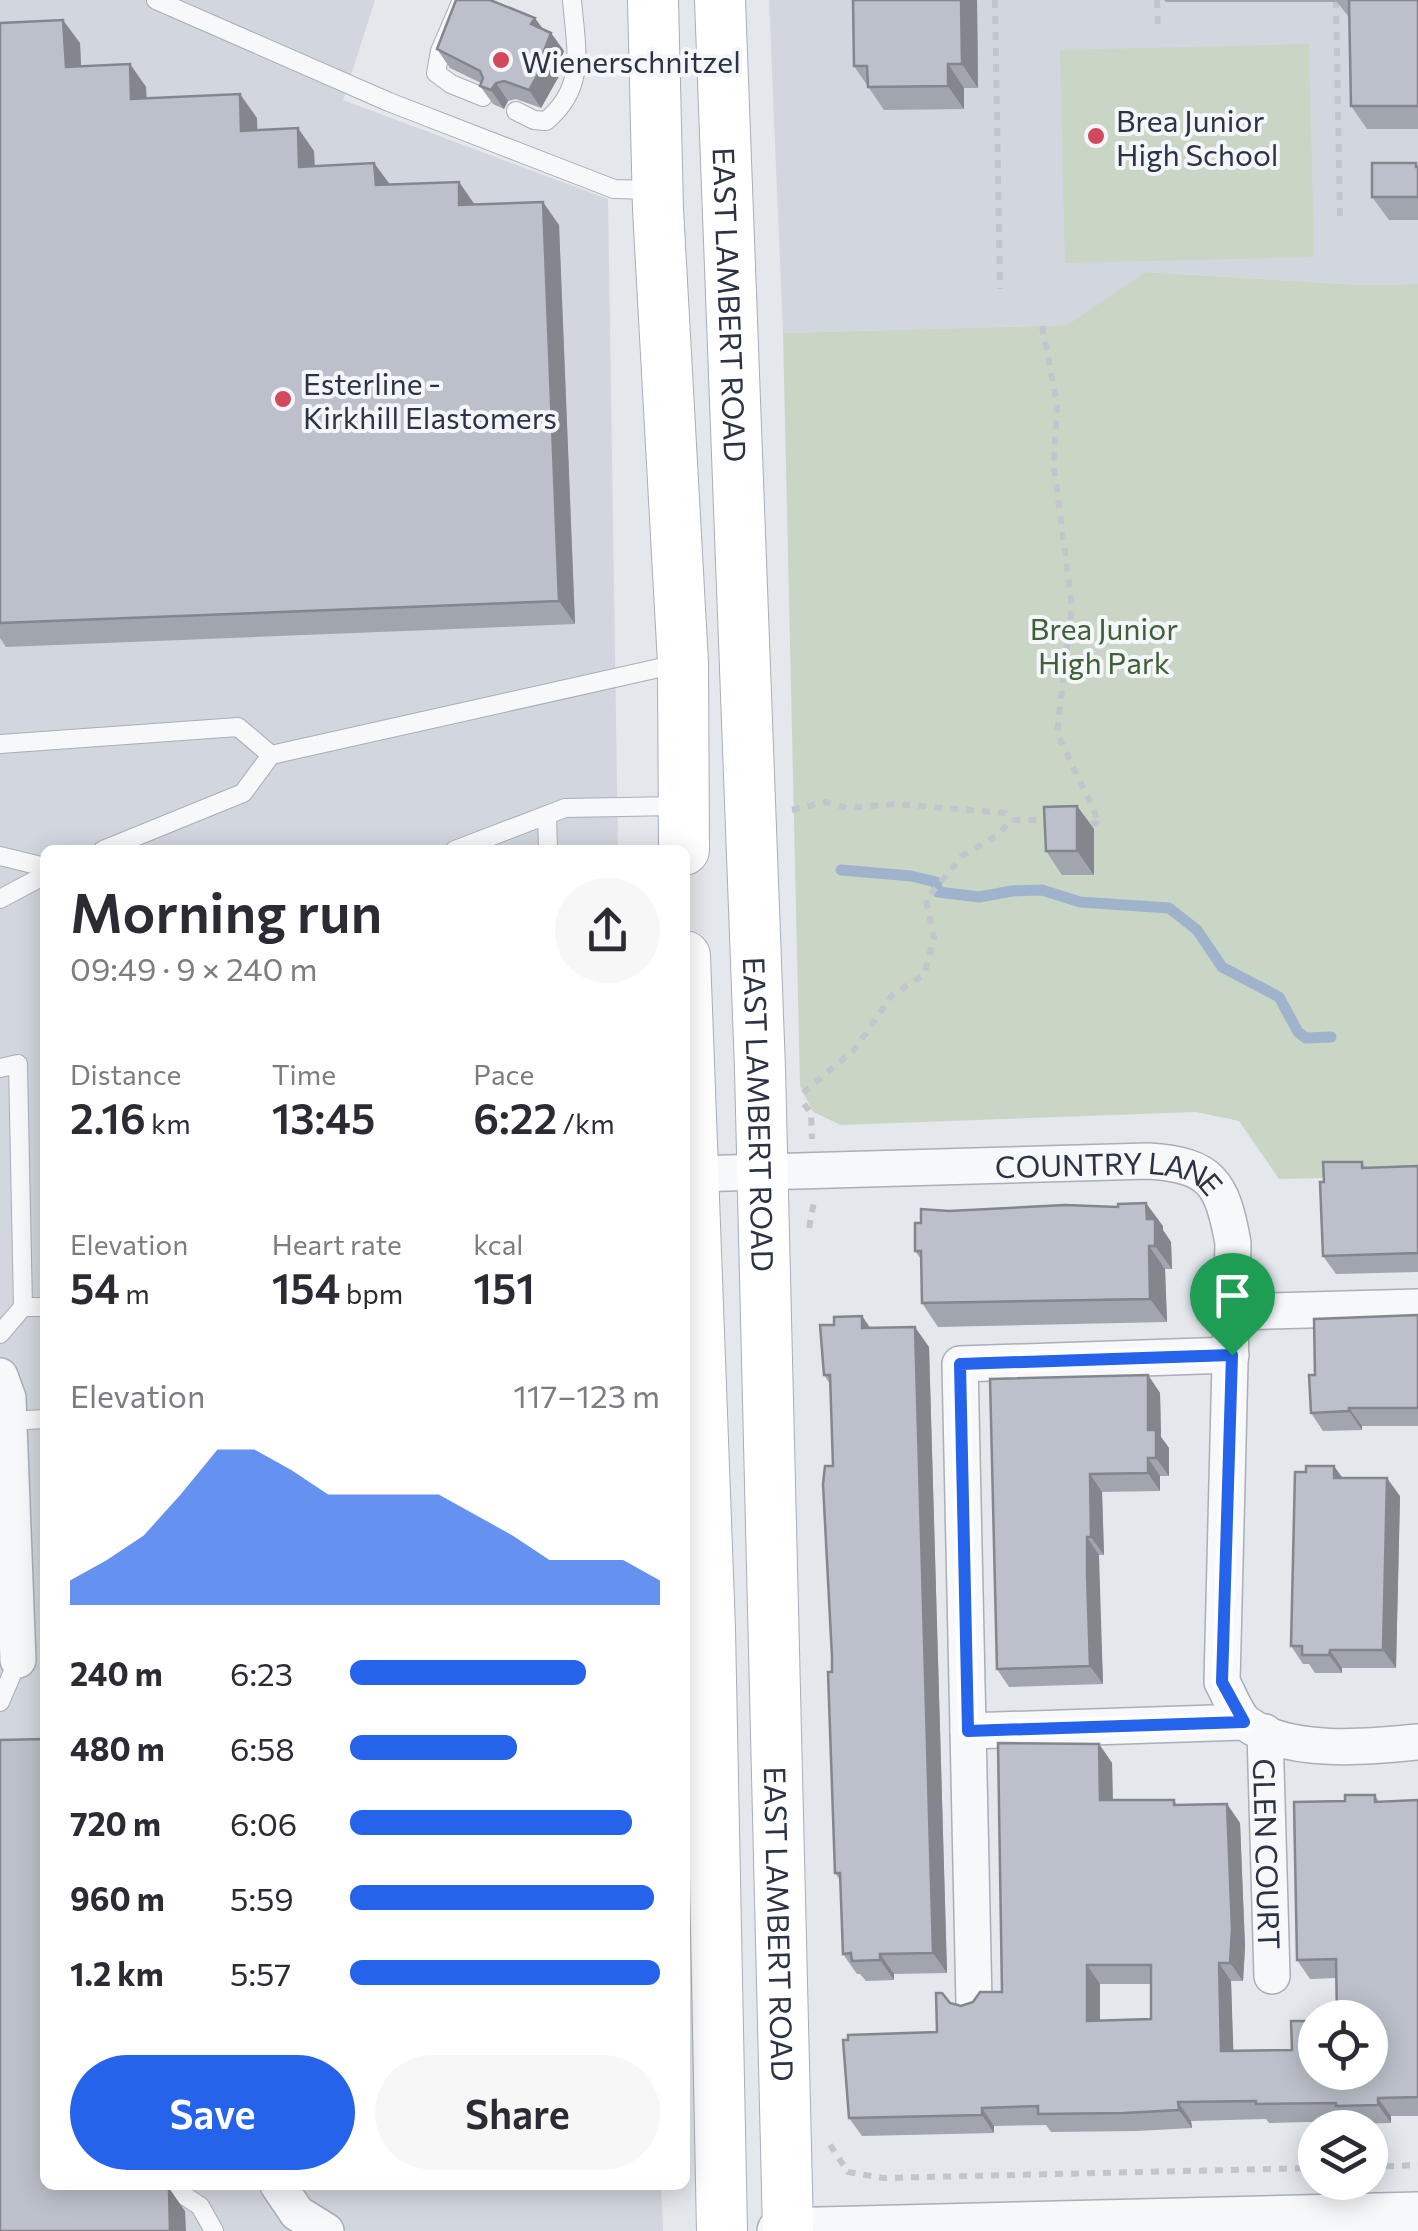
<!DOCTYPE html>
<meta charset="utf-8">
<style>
:root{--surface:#fff;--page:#f7f7f7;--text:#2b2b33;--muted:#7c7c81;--accent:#2563eb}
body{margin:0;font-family:Commissioner,sans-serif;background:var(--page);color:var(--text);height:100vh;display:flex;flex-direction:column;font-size:38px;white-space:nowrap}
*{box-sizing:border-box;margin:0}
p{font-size:32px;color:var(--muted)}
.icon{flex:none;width:55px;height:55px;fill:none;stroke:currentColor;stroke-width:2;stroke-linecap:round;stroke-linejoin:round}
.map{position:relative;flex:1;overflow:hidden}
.panel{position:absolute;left:40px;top:845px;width:650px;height:1345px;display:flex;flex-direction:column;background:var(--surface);border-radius:15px;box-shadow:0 5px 25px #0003}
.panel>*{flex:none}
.buttons{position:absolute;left:1298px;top:2000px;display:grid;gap:20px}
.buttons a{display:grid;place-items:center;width:90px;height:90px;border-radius:50%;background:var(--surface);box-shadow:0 5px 25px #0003;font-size:50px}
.pin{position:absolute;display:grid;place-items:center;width:85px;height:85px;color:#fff;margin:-102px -42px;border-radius:50% 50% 50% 0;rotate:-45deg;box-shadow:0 0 10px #0007}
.pin .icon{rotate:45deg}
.round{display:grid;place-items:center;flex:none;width:105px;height:105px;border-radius:52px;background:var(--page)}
.summary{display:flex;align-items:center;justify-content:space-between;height:170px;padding:0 30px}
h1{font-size:55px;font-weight:600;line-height:75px}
.stats{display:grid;grid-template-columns:repeat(3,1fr);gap:15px;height:170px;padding:10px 30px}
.stats div{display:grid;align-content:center}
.stats b{font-size:42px;font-weight:600}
.stats small{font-size:28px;font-weight:400}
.stats p{font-size:28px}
.chart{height:280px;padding:20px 30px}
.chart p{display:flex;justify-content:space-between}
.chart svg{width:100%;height:180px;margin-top:10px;fill:var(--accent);opacity:.7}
.button{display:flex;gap:20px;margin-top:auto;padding:20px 30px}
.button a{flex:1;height:115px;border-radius:60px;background:var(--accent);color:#fff;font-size:40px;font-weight:600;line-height:115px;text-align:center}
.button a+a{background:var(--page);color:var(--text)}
ul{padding:0 30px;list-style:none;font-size:32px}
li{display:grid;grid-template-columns:160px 120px 1fr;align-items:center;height:75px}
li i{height:25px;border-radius:12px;background:var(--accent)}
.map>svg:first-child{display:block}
.built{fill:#d2d6de}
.green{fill:#c9d6c5}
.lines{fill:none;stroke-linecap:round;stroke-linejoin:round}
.stream{stroke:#9fb4cc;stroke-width:11}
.service-casing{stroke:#a9aeb7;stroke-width:20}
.minor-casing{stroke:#a9aeb7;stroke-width:38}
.tertiary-casing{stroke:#a9aeb7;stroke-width:48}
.secondary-casing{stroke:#a9aeb7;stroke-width:52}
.path{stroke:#c2c5cb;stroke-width:6;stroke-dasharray:8 8;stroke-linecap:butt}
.service{stroke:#f7f8fa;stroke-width:18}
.minor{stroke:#f7f8fa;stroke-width:35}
.tertiary{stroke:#f7f8fa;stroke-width:45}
.secondary{stroke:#fff;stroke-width:50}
.wall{fill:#a1a5ae;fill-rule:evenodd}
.shaded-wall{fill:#83868d}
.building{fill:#bbc0ca;stroke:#83868d;stroke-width:2.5;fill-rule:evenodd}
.route-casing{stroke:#fff;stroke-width:20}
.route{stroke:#2563eb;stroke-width:12}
.poi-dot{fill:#d1495b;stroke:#f4f6f9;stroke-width:4}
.labels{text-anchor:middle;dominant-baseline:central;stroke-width:8;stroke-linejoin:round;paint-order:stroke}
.poi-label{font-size:30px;fill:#2b3445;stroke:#f4f6f9;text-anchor:start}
.street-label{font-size:30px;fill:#2b3445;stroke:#f4f6f9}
.park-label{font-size:30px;fill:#3f6138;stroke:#f4f6f9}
</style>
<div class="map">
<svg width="1418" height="2231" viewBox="0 0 1418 2231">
<rect width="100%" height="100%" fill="#e4e7ec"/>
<g class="built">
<path d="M 0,0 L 375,0 L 343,100 L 608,199 L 618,850 L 45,850 L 45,2185 L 661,2185 L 663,2231 L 0,2231 Z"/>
<path d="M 769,0 L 1418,0 L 1418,284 L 1361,285 L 1147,272 L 1067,325 L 783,333 Z"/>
</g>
<g class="green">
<path d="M 1309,44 L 1314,257 L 1065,263 L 1060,50 Z"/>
<path d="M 1146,272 L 1361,285 L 1418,284 L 1418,1176 L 1279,1179 L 1239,1121 L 1196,1112 L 841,1125 L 813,1112 L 800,1086 L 783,333 L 1067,325 Z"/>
</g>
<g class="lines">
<path class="stream" d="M 841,870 L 911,876 L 936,882 L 938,892 L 979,897 L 1012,891 L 1042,890 L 1080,902 L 1169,908 L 1197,930 L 1222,967 L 1279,997 L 1298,1032 L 1306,1038 L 1331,1037"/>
<g class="service-casing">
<g id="service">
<path d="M 156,0 L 389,102 L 614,189 L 653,190"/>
<path d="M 462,0 L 440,51 L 436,73 L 451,84 L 483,97"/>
<path d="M 516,111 L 534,120 L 546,121 C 587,87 576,49 572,0"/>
<path d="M 0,744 L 238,727 L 271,755"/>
<path d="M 547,815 L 548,850"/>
<path d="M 103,850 L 243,793 L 271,755 L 677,664"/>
<path d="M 455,850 L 565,808 L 678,806"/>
<path d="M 0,856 L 45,867"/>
<path d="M 0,899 L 45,875"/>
<path d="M 0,1068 L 18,1064 L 23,1307"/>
<path d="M 0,1334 L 23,1307 L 45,1307"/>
<path d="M 9,1421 L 45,1419"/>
<path d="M 0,1702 L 18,1660"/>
<path d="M 168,2185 L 200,2206 L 214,2231"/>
</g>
</g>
<g class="minor-casing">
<g id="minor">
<path id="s1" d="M 693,1174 L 1148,1161 C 1212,1165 1222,1183 1233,1243 L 1222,1682 C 1229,1694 1236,1715 1246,1723 C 1288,1755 1369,1747 1418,1742"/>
<path d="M 1231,1312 L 1418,1307"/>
<path d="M 0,1376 L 8,1398 L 18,1660"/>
<path d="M 968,1731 L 1244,1722"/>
<path id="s2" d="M 1265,1732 L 1272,1976"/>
<path d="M 974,2003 L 960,1364 L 1231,1355"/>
<path d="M 278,2185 L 297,2213 L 326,2231"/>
</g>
</g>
<g class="tertiary-casing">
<path id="tertiary" d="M 780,2231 L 1418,2215"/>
</g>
<g class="secondary-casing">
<g id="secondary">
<path d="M 653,0 L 658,209 L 683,663 L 684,850"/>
<path id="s3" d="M 720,0 L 760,1069 L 788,2231"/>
<path d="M 685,956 L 710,1629 L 722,2231"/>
</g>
</g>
<g class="path">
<path d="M 995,0 L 1000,289"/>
<path d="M 1157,0 L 1158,30"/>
<path d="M 1336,0 L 1340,216"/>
<path d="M 1042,326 L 1057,403 L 1054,467 L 1072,607 L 1057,733 L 1100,824 L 1084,822"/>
<path d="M 792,810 L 825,802 L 847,808 L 896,804 L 1005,813 L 1012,820"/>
<path d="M 803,1093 L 855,1049 L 892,995 L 924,975 L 934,938 L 926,900 L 962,856 L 996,836 L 1012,820 L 1051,820"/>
<path d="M 804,1104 L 811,1113 L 812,1139"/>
<path d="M 809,1228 L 814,1202"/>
<path d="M 830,2145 L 848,2172 L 883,2178 L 1315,2168"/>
<path d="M 1370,2167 L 1418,2165"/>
</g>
<use href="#service" class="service"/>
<use href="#minor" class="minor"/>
<use href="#tertiary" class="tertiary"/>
<use href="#secondary" class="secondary"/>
</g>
<g class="wall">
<path d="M 977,0 L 978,88 L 964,88 L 964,109 L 884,110 L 854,66 Z"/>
<path d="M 1164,0 L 1418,0 L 1418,129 L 1367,129 L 1351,106 L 1350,16 L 1348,16 L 1337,2 L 1166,2 Z"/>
<path d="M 0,23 L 80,43 L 81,66 L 130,64 L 146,87 L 146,98 L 257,118 L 257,130 L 314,151 L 315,166 L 374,163 L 390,185 L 459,182 L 474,204 L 559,225 L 575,624 L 6,647 L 0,638 Z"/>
<path d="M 543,30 L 551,33 L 564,51 L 556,71 L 559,76 L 541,108 L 516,99 L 508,101 L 504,109 L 493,104 L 480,86 L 481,83 L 450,68 L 437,49 Z"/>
<path d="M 1418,165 L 1418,220 L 1389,220 L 1372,197 Z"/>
<path d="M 1077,806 L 1094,829 L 1094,875 L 1062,875 L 1046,851 Z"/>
<path d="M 1362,1162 L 1365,1168 L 1418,1166 L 1418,1272 L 1336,1274 L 1323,1256 L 1324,1182 Z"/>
<path d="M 1163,1226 L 1163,1230 L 1171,1242 L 1172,1269 L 1165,1269 L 1167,1322 L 938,1327 L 922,1303 L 921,1259 L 915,1251 Z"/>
<path d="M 1418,1315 L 1418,1426 L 1362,1426 L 1362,1430 L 1323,1431 L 1311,1413 Z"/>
<path d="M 870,1328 L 929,1347 L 947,1973 L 894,1974 L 894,1980 L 866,1981 L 860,1974 L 857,1974 L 843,1954 L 840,1880 L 835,1873 L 832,1672 L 833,1466 L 830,1384 L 824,1375 Z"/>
<path d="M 1148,1375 L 1160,1393 L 1161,1437 L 1169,1448 L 1169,1476 L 1160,1476 L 1160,1491 L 1102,1492 L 1104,1555 L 1099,1555 L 1099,1592 L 1103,1684 L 1009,1687 L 997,1669 L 990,1379 Z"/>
<path d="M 1306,1472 L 1342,1478 L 1400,1496 L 1396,1668 L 1342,1668 L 1342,1673 L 1315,1673 L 1309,1664 L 1303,1664 L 1291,1646 Z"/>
<path d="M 1099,1744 L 1112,1763 L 1113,1800 L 1174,1800 L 1177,1805 L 1227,1804 L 1240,1823 L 1245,1947 L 1243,1981 L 1231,1981 L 1233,2051 L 1370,2072 L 1336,1978 L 1310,1979 L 1297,1960 L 1345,1801 L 1375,1795 L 1379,1802 L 1418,1800 L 1418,2116 L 1391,2116 L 1391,2123 L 1349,2124 L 1347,2121 L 1269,2123 L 1266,2119 L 1191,2121 L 1192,2128 L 1137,2131 L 1051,2132 L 1046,2125 L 994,2126 L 994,2133 L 862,2136 L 849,2118 L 937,2032 L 950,2003 L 961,2006 L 1002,1992 ZM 1100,1984 L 1151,1984 L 1151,2019 L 1100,2021 Z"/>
</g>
<g class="shaded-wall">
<path d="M 961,0 L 977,0 L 978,88 L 962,64 Z"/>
<path d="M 535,18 L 548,36 L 531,24 Z"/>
<path d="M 63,20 L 80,43 L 82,90 L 66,67 Z"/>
<path d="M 551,33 L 564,51 L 556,71 L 559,76 L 541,108 L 529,90 Z"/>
<path d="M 130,64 L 146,87 L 148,123 L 131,99 Z"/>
<path d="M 948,64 L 964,88 L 964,109 L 948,86 Z"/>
<path d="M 496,83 L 508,101 L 504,109 L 491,90 Z"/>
<path d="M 240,94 L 257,118 L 258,154 L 241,131 Z"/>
<path d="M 298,128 L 314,151 L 315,190 L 299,167 Z"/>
<path d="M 374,163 L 391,186 L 376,185 Z"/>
<path d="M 459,182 L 475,205 L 459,205 Z"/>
<path d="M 543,202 L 559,225 L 575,624 L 559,601 Z"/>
<path d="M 1077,806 L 1094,829 L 1094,875 L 1077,851 Z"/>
<path d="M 1146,1203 L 1163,1226 L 1163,1230 L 1171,1242 L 1172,1269 L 1155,1246 L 1147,1219 Z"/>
<path d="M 1149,1246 L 1165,1269 L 1167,1322 L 1150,1299 Z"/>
<path d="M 862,1316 L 876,1336 L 862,1328 Z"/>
<path d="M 915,1327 L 929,1347 L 947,1973 L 933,1953 Z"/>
<path d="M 1148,1375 L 1160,1393 L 1161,1437 L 1169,1448 L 1169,1476 L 1156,1458 L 1148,1430 Z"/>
<path d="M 1349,1408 L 1362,1426 L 1362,1430 L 1349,1411 Z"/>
<path d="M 1148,1458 L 1160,1476 L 1160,1491 L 1148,1473 Z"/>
<path d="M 1334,1466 L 1347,1484 L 1334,1478 Z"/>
<path d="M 1090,1474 L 1102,1492 L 1104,1555 L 1091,1537 Z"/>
<path d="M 1387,1478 L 1400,1496 L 1396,1668 L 1383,1650 Z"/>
<path d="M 1087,1537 L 1099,1555 L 1103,1684 L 1090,1666 Z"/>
<path d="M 1330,1650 L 1342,1668 L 1342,1673 L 1329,1655 Z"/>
<path d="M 1099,1744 L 1112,1763 L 1113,1818 L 1100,1800 Z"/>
<path d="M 1227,1804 L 1240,1823 L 1245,1947 L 1243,1981 L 1230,1963 Z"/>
<path d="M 880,1954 L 894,1974 L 894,1980 L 880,1960 Z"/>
<path d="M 1219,1963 L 1231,1981 L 1234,2070 L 1221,2051 Z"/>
<path d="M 1087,1965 L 1100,1984 L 1100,2039 L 1087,2021 Z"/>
<path d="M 1378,2098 L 1391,2116 L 1391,2123 L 1378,2105 Z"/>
<path d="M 1178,2102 L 1191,2121 L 1192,2128 L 1179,2110 Z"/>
<path d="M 982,2108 L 994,2126 L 994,2133 L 982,2115 Z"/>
<path d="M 114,2185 L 130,2185 L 130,2211 L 114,2188 Z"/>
<path d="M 169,2188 L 185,2211 L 186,2231 L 170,2231 Z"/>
</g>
<g class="building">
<path d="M 456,0 L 490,0 L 535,18 L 531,24 L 551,33 L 542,56 L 547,58 L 529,90 L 504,81 L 496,83 L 491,90 L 480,86 L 483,78 L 480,71 L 437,49 Z"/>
<path d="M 853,0 L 961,0 L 962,64 L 948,64 L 948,86 L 868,87 L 867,66 L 854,66 Z"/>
<path d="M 1349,0 L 1418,0 L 1418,106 L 1351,106 Z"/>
<path d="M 63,20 L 66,67 L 130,64 L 131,99 L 240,94 L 241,131 L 298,128 L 299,167 L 374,163 L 376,185 L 459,182 L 459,205 L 543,202 L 559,601 L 0,623 L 0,23 Z"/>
<path d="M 1372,163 L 1416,163 L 1416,167 L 1418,167 L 1418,197 L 1372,197 Z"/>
<path d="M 1077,806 L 1077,851 L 1046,851 L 1044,807 Z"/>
<path d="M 1323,1162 L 1362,1162 L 1362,1168 L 1418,1166 L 1418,1253 L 1323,1256 L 1320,1182 L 1324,1182 Z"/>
<path d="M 1146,1203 L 1147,1219 L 1155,1219 L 1155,1246 L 1149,1246 L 1150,1299 L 922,1303 L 921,1251 L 915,1251 L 915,1223 L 921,1223 L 921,1209 L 949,1211 L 1065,1205 L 1118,1207 L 1118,1204 Z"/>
<path d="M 1418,1315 L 1418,1408 L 1349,1408 L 1349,1411 L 1311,1413 L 1309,1375 L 1315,1375 L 1314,1319 Z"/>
<path d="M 862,1316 L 862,1328 L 915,1327 L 933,1953 L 880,1954 L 880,1960 L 852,1961 L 851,1953 L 843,1954 L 840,1873 L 835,1873 L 828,1672 L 832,1672 L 832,1657 L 823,1484 L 825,1466 L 833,1466 L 830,1375 L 824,1375 L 820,1325 L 834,1325 L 834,1317 Z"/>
<path d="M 1148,1375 L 1148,1430 L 1156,1430 L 1156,1458 L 1148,1458 L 1148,1473 L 1090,1474 L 1091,1537 L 1087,1537 L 1087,1574 L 1090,1666 L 997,1669 L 990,1379 Z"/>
<path d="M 1306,1466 L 1334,1466 L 1334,1478 L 1387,1478 L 1383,1650 L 1330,1650 L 1329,1655 L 1302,1655 L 1302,1646 L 1291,1646 L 1295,1472 L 1306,1472 Z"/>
<path d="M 45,1739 L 45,2185 L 114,2185 L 114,2188 L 169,2188 L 170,2231 L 0,2231 L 0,1740 Z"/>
<path d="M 998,1743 L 1099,1744 L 1100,1800 L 1174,1800 L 1174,1805 L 1227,1804 L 1232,1929 L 1230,1963 L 1219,1963 L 1221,2051 L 1292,2050 L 1291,2021 L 1315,2021 L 1315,2072 L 1370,2072 L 1370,2018 L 1337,2018 L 1336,1959 L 1297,1960 L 1294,1802 L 1345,1801 L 1345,1795 L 1375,1795 L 1375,1802 L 1418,1800 L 1418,2097 L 1378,2098 L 1378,2105 L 1336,2106 L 1336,2103 L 1256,2104 L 1256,2101 L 1178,2102 L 1179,2110 L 1124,2113 L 1038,2114 L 1038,2106 L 982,2108 L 982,2115 L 849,2118 L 843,2040 L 848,2040 L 848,2035 L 937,2032 L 936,1993 L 942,1993 L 950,2003 L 961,2006 L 973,2002 L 980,1992 L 1002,1992 ZM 1087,1965 L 1151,1965 L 1151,2019 L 1087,2021 Z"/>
</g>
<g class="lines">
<g class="route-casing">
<path id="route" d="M 1232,1355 L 1222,1682 L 1244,1722 L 968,1731 L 960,1364 Z"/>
</g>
<use href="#route" class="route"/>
</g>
<g class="poi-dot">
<circle cx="501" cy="60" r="10"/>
<circle cx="1096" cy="136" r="10"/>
<circle cx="283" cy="399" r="10"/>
</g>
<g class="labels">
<g class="poi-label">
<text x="521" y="60">Wienerschnitzel</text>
<text x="1116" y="119">Brea Junior<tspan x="1116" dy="34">High School</tspan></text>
<text x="303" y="382">Esterline -<tspan x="303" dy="34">Kirkhill Elastomers</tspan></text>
</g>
<g class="street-label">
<text stroke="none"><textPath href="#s3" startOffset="305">EAST LAMBERT ROAD</textPath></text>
<text stroke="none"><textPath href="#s3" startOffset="1115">EAST LAMBERT ROAD</textPath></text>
<text stroke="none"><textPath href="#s1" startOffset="418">COUNTRY LANE</textPath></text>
<text stroke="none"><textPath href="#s2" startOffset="122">GLEN COURT</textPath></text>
<text stroke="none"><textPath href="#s3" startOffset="1925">EAST LAMBERT ROAD</textPath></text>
</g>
<g class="park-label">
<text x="1104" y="627">Brea Junior<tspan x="1104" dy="34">High Park</tspan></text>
</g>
</g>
</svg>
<div class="buttons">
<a><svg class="icon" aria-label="locate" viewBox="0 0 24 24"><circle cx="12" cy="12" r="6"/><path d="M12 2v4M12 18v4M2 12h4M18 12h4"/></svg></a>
<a><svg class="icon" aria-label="layers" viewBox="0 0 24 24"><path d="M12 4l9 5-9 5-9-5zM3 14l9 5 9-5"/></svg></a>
</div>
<div class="pin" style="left:1232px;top:1355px;background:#1e9e55"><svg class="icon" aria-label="arrive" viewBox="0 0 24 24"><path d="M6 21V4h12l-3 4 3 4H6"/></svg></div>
<section class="panel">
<div class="summary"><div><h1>Morning run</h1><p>09:49 · 9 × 240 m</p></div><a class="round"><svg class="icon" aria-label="share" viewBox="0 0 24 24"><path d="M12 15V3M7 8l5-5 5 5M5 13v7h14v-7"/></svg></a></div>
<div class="stats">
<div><p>Distance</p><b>2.16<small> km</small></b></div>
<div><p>Time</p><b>13:45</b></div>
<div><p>Pace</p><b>6:22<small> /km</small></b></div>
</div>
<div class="stats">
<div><p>Elevation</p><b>54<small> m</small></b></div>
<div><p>Heart rate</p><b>154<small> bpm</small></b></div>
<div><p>kcal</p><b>151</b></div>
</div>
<div class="chart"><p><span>Elevation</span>117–123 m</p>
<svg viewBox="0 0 160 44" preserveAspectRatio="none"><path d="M0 44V38L10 33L20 27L30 17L40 6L50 6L60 11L70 17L80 17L90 17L100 17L110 22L120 27L130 33L140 33L150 33L160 38V44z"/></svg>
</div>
<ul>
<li><b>240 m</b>6:23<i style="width:76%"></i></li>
<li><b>480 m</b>6:58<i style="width:54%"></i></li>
<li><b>720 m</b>6:06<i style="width:91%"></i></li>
<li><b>960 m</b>5:59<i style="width:98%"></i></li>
<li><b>1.2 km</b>5:57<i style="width:100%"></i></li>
</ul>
<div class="button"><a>Save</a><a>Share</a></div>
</section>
</div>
